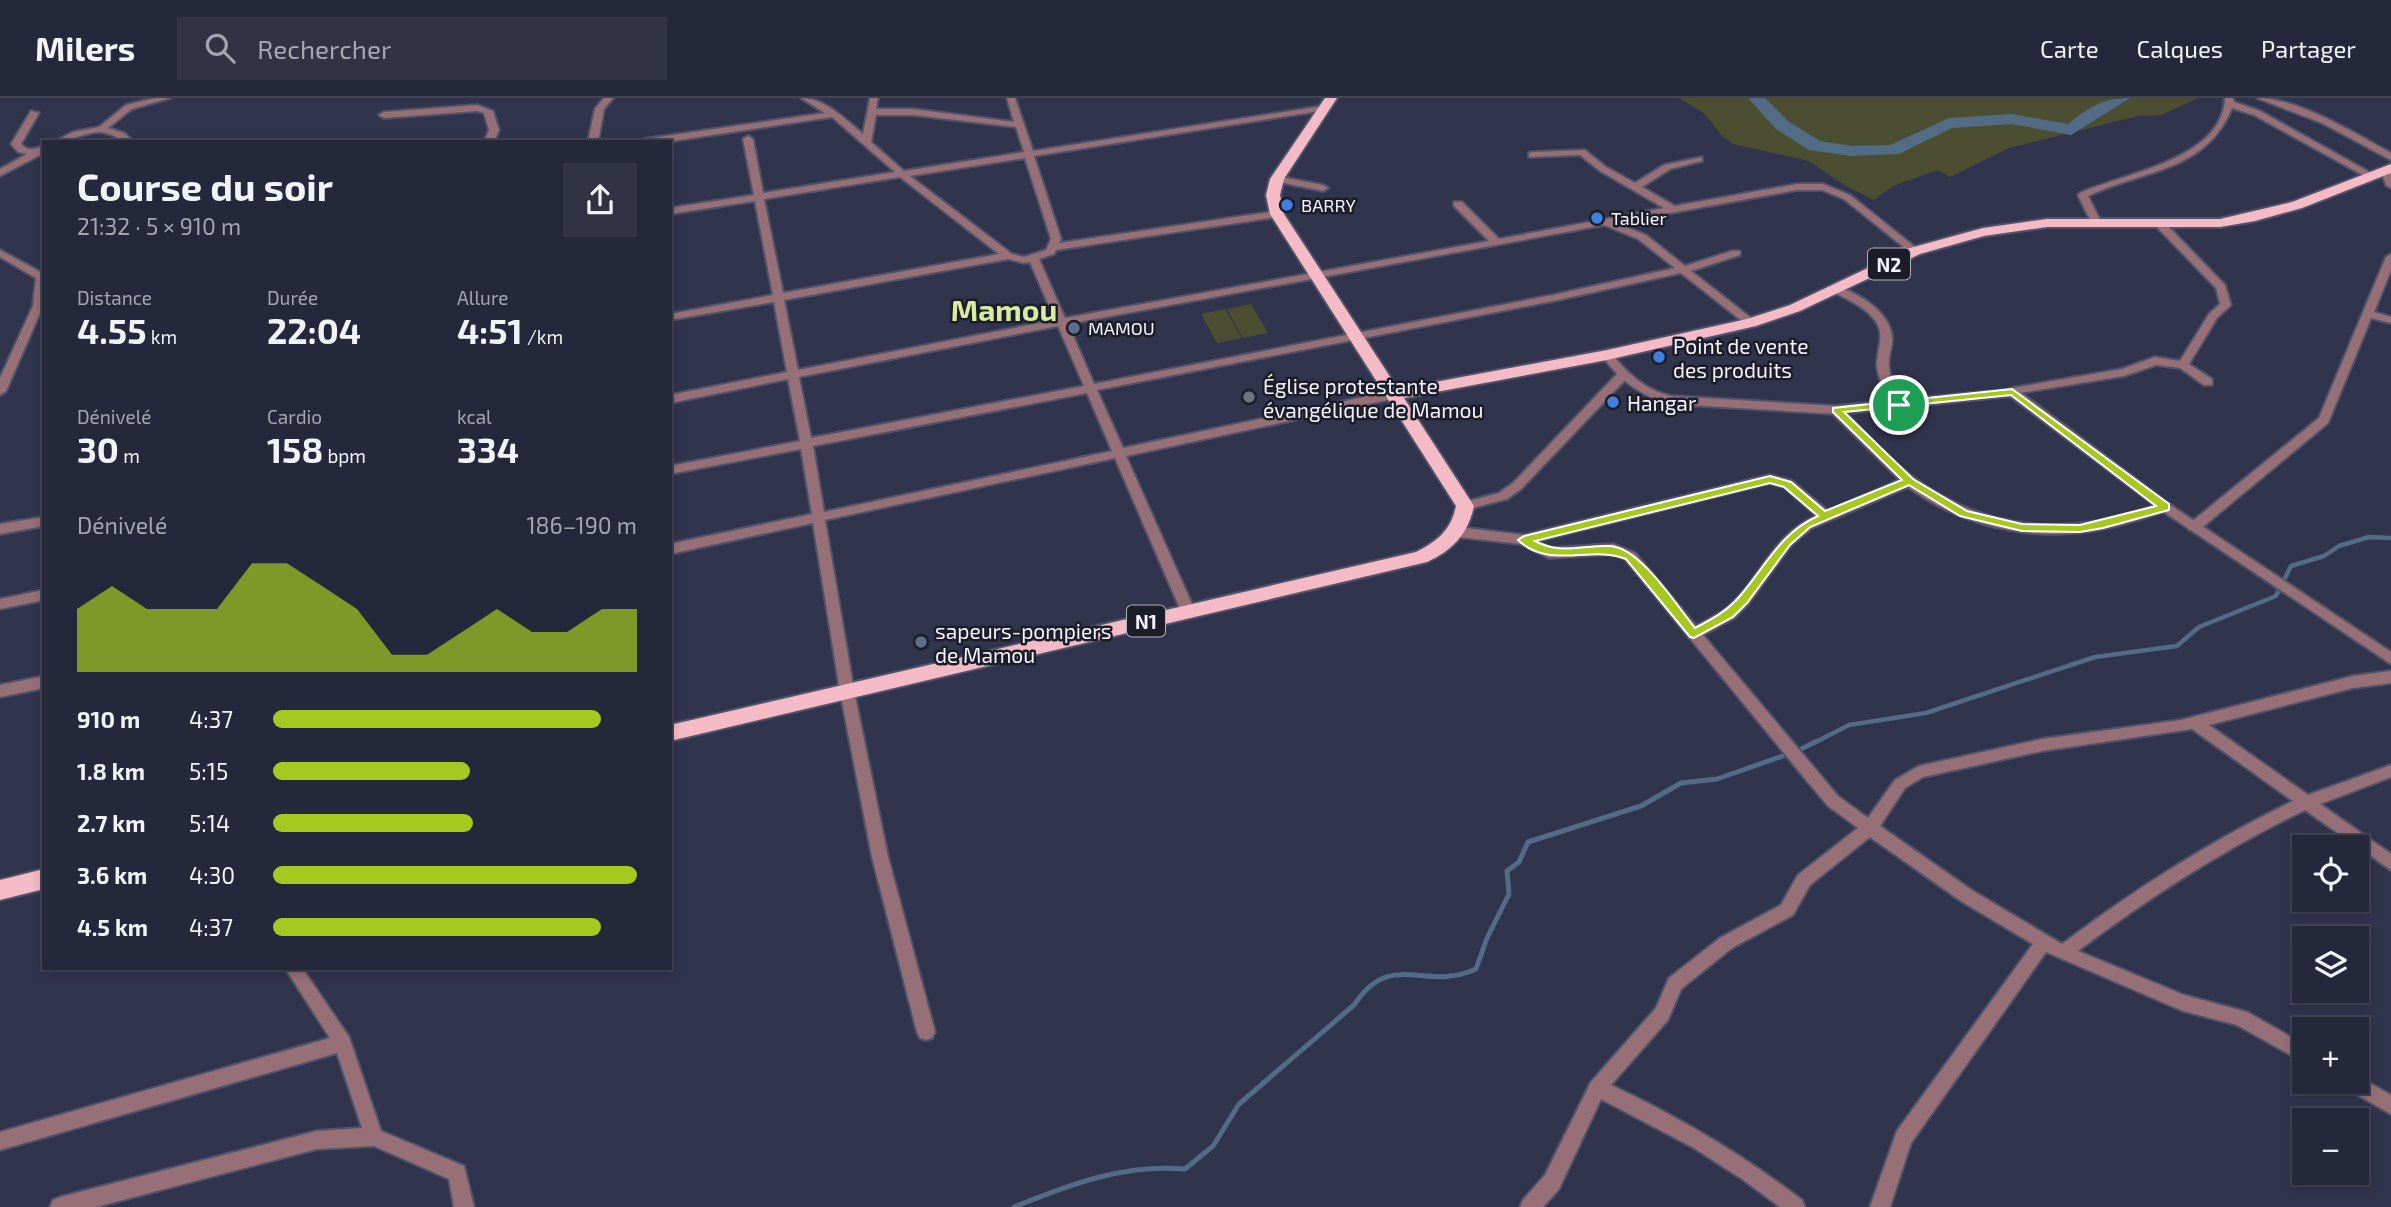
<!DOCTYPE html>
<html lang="fr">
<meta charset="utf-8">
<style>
:root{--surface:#25273a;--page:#313345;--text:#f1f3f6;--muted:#a3a5af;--line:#424454;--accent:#a7c81f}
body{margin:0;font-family:"Exo 2",sans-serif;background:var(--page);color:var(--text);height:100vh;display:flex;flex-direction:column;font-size:26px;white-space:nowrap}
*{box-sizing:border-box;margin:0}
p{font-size:23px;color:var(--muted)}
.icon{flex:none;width:38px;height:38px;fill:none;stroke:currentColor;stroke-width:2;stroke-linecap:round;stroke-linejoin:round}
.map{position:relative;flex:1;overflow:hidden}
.details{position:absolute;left:42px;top:42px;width:630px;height:830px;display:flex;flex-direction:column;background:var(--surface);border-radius:0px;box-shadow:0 4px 10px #0003,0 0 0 2px var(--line)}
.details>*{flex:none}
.fabs{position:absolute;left:2292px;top:737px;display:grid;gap:14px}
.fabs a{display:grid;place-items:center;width:77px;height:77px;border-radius:0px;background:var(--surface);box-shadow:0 4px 10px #0003,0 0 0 2px var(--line);font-size:35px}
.pin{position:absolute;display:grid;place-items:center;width:60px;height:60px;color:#fff;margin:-30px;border:4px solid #fff;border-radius:50%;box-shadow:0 2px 7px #0007}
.round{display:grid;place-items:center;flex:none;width:74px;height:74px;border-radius:0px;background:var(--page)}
.head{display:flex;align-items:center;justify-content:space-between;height:119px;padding:0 35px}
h1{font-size:38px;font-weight:700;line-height:52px}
.figures{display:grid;grid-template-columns:repeat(3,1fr);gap:10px;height:119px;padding:7px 35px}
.figures div{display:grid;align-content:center}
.figures b{font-size:35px;font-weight:700}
.figures small{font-size:19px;font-weight:400}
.figures p{font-size:19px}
.chart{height:196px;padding:14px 35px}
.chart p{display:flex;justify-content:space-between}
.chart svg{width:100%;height:126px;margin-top:7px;fill:var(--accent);opacity:.7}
ul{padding:0 35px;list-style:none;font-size:23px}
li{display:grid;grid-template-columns:112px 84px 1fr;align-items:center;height:52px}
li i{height:18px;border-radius:9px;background:var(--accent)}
header{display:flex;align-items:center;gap:42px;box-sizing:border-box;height:98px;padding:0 35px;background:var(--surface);border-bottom:2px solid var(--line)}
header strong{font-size:33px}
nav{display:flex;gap:38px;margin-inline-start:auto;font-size:24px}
.search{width:490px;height:63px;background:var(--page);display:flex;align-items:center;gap:18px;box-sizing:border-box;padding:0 24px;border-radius:0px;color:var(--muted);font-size:26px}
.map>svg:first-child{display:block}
.green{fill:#4c4e32}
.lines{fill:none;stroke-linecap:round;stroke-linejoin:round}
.stream-far1{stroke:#526c86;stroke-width:4.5}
.stream{stroke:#526c86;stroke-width:5}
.river{fill:#526c86;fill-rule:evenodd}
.minor-casing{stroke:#505369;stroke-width:4}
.tertiary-casing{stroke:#505369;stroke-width:4}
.trunk-casing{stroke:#505369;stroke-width:4}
.minor{fill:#966f77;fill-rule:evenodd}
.tertiary{fill:#966f77;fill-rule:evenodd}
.trunk{fill:#f4bac6;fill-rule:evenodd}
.route{fill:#a7c81f;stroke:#fff;stroke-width:2;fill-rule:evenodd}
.shop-dot{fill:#3f7fe0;stroke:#1c1d28;stroke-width:2.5}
.service-dot{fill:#5c6f8a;stroke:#1c1d28;stroke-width:2.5}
.worship-dot{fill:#6b7280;stroke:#1c1d28;stroke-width:2.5}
.labels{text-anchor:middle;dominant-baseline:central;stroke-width:5;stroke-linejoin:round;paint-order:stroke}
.far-poi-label{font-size:18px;fill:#f1f3fd;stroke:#1c1d28;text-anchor:start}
.shield{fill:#1c1d28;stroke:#b1b3bd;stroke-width:2}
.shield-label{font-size:19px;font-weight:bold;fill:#f1f3fd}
.poi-label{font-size:21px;fill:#f1f3fd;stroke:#1c1d28;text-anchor:start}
.far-town-label{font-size:30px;font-weight:bold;fill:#d7eca1;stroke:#1c1d28}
</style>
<header>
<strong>Milers</strong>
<div class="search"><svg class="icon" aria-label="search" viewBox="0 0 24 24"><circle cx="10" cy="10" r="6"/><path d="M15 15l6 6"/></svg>Rechercher</div>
<nav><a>Carte</a><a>Calques</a><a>Partager</a></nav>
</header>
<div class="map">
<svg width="2391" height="1109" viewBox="0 0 2391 1109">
<rect width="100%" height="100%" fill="#31344d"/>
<g class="green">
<path d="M 1679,0 L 2198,0 L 2161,17 L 2138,18 L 2009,50 L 1950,79 L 1938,72 L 1893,88 L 1874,102 L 1846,88 L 1809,63 L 1733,46 L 1722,38 L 1704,15 Z"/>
<path d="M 1251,206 L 1268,235 L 1243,240 L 1227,211 Z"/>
<path d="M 1225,211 L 1242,240 L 1217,245 L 1201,216 Z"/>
</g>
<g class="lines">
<path class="stream-far1" d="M 1814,645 L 1849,627 L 1926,615 L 2095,559 L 2177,548 L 2199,529 L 2276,498 L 2291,468 L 2324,458 L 2339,448 L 2369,439 L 2391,440"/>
<path class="stream" d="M 1014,1109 C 1071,1086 1123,1066 1185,1071 L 1213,1048 L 1239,1006 L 1354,907 C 1392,850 1423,895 1476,871 L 1487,840 L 1509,796 L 1507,773 L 1519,764 L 1528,744 L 1641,708 L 1681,685 L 1717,681 L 1797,653 L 1817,643"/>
<path class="river" d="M 1748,0 L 1765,0 L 1788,23 L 1820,43 L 1851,48 L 1890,47 L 1949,20 L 2012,16 L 2068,26 C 2089,9 2103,0 2130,0 L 2071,37 L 2012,26 L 1952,30 L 1899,56 L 1851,58 L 1809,52 L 1776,31 Z"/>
<g class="minor-casing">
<g id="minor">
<path d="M 155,0 L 170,0 L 132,11 L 108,30 L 124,35 L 134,44 C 121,44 113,35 100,34 C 84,34 71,44 54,44 L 73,34 L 99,29 L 126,7 Z"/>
<path d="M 604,0 L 613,0 L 604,11 L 598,44 L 588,44 L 595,11 Z"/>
<path d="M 801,0 C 825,0 845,21 863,36 L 870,0 L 878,0 L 876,11 L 913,11 L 1014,24 L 1007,0 L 1015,0 L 1033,53 L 1329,7 L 1331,9 L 1326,12 L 1034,58 L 1061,141 L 1059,145 L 1277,113 L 1282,116 L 1277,119 L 1056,152 L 1054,156 L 1039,161 L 1065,220 L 1489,143 L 1454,108 L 1454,104 L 1462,104 L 1499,141 L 1664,110 L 1600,73 L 1580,57 L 1529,59 L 1529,55 L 1532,54 L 1585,52 L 1606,69 L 1635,85 L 1664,67 L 1702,59 L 1702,63 L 1670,71 L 1642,89 L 1675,108 L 1797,86 L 1823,86 L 1850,97 L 1920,153 L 1919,155 L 1911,155 L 1844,101 L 1822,92 L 1797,92 L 1616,125 L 1646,137 L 1685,168 L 1732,153 L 1740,153 L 1740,157 L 1691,173 L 1755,223 L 1755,227 L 1747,227 L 1681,175 L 1553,203 L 1097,292 L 1123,350 L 1392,293 L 1398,297 L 1392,301 L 1126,358 L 1195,513 L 1188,518 L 1181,513 L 1115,360 L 825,422 L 854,593 L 888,759 L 935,934 L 932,940 L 926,942 L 920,940 L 917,934 L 872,759 L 840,593 L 813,425 L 670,456 L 670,446 L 812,416 L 801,351 L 670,376 L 670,368 L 800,343 L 788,281 L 670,305 L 670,297 L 787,274 L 774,204 L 670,222 L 670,216 L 773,197 L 755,103 L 670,116 L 670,110 L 754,97 L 743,41 L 748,38 L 753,41 L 763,95 L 895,74 L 832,19 L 666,44 L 640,44 L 645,41 L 825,15 ZM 876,17 L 913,17 L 1016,29 L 1024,54 L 904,73 L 871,44 ZM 1025,60 L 1051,141 L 1046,152 L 1024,159 L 1012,156 L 910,78 ZM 900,79 L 999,156 L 783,195 L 764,101 ZM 1604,127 L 1638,141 L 1675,170 L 1553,197 L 1094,286 L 1068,226 ZM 1008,161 L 1024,165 L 1030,164 L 1055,222 L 798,272 L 784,202 ZM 1058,228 L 1084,288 L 811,340 L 799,279 ZM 1087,295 L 1112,353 L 824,414 L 813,348 Z"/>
<path d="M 2225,0 L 2233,0 L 2234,4 L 2260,13 L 2378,79 L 2370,81 L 2254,17 L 2232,10 C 2206,74 2143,72 2088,98 L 2101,124 L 2092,126 L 2078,97 L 2080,95 C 2123,75 2223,62 2225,0 Z"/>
<path d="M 2257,0 C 2298,0 2354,35 2391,55 L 2391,62 L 2322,25 Z"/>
<path d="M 477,7 L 493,13 L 499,32 L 494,44 L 484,44 L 489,32 L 484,15 L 477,13 L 384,20 L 379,17 L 384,14 Z"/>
<path d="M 31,13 L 39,15 L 21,46 C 28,54 35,51 44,48 L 44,55 L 0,78 L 0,71 L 27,56 L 18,54 L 11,46 Z"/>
<path d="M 2386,70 L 2391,74 L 2391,90 L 2386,87 L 2381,73 Z"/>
<path d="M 1277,78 L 1323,87 L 1328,90 L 1323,93 L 1274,83 L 1274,79 Z"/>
<path d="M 2158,121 L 2162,122 L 2225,187 L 2231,207 L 2217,220 L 2189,266 L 2212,281 L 2212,287 L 2204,287 L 2180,270 L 2156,267 L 2124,278 L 2008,297 L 2006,294 L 2012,290 L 2122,271 L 2155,259 L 2180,263 L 2209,216 L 2220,206 L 2216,190 L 2154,126 L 2153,124 Z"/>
<path d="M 0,152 L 44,176 L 43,208 L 6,293 L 0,297 L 0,280 L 33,208 L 36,180 L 0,159 Z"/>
<path d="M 2391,156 L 2391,172 L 2374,214 L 2391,219 L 2391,225 L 2371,220 L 2328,325 L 2199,432 L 2189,432 L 2188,429 L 2189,426 L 2319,320 L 2386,159 Z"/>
<path d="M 1836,188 C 1858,195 1889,213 1892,238 C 1893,246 1890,252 1889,260 C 1887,278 1896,293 1905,307 L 1903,310 L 1895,310 C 1887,297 1879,284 1877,269 C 1876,251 1887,237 1874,221 C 1864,208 1846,201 1832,193 L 1832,189 Z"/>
<path d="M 1622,274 L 1626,275 L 1626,281 L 1521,391 L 1507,401 L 1465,412 L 1461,411 L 1459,408 L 1461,405 L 1499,395 L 1513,385 L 1618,275 Z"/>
<path d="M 1836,308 L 1840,309 C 1863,332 1884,358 1910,377 C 1962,417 2026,435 2092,424 C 2117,420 2141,412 2165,405 L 2171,409 L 2169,412 C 2144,420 2118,429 2092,433 C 2028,443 1960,427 1908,389 L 1812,430 L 1791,447 L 1748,506 L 1734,520 L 1703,537 L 1838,698 L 1868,720 L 1895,682 L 1919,668 L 2042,641 L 2181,622 L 2353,578 L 2391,573 L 2391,585 L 2353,590 L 2209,627 L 2308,697 L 2391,667 L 2391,679 L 2320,706 L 2391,756 L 2391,772 L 2305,712 C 2224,751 2150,799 2078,853 L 2184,897 L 2247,914 L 2305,947 L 2305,965 L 2237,927 L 2183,913 L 2046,854 L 1911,1045 L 1890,1109 L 1870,1109 L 1897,1033 L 2033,846 L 1961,803 L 1870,739 L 1810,787 L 1793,817 L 1732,850 L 1681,891 L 1668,922 L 1611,987 C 1679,1019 1742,1056 1802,1102 L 1805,1109 L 1780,1109 L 1742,1081 L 1694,1050 L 1601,1001 L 1559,1091 L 1543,1109 L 1520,1109 L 1523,1102 L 1545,1077 L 1591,984 L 1656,910 L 1669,880 L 1720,840 L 1781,807 L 1798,777 L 1858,730 L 1828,708 L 1807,683 L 1625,461 L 1612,456 L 1549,460 L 1521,446 L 1458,439 L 1452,434 L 1458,429 L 1524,437 L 1770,377 L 1792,383 L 1828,413 L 1900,382 L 1832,315 L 1830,312 ZM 1770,385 L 1784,389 L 1817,418 C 1770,437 1761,483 1725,512 C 1716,518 1705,523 1696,528 L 1635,455 L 1613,446 L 1551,450 L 1537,443 ZM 2192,631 L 2293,703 C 2210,743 2135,791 2062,846 L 1973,793 L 1880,728 L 1905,690 L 1923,679 L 2042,653 Z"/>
<path d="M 44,419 L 44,428 L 0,436 L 0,426 Z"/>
<path d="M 44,492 L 44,502 L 0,511 L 0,501 Z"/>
<path d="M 44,578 L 44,590 L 0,599 L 0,587 Z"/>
<path d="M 285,870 L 302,870 L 349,939 L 381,1033 L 464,1068 L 474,1109 L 454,1109 L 449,1081 L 374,1048 L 317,1051 L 96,1109 L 50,1109 L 53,1102 L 60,1099 L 317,1033 L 362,1030 L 337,955 L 0,1052 L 0,1034 L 330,940 Z"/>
<path d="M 2357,978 L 2391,997 L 2391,1016 L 2345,990 L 2342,984 L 2357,984 Z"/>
</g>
</g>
<g class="tertiary-casing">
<path id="tertiary" d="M 1607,254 L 1611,255 C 1627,275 1645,292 1671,298 L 1836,308 L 2016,291 L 2169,406 L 2391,554 L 2391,566 L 2161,412 L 2010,298 L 1836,316 L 1671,306 C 1640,298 1620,282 1601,257 Z"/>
</g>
<g class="trunk-casing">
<g id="trunk">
<path d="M 1325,0 L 1337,0 L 1284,81 L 1280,97 L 1284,116 L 1398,291 L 1607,252 L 1747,221 L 1790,207 L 1910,150 L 1983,130 L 2047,121 L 2220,121 L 2292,104 L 2391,66 L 2391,75 L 2302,110 L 2255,123 L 2220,129 L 2047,129 L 1984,138 L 1920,156 L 1800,213 L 1756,228 L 1607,262 L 1404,300 L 1474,408 C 1468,436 1453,452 1427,464 L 670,643 L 670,627 L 1416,454 C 1438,443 1451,432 1456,408 L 1270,116 L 1266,97 L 1270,81 Z"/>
<path d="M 44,771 L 44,791 L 0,802 L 0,782 Z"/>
</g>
</g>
<use href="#minor" class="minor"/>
<use href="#tertiary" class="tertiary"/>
<use href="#trunk" class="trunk"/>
</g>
<path class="route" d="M 2012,291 L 2169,406 L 2169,412 L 2103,430 L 2080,434 L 2022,433 L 1960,418 L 1909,387 L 1810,429 L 1790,447 L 1747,505 L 1733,519 L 1694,540 L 1690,539 L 1626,461 C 1591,447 1549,472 1518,442 L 1524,438 L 1770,378 L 1791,384 L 1825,413 L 1902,382 L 1833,314 L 1833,310 ZM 2011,297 L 2156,408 L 2080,427 L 2022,426 L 1967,413 L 1913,381 L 1844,314 ZM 1770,385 L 1784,389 L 1818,418 C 1781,434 1765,469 1739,499 C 1727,513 1712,521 1695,530 C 1677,508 1640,449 1610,448 C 1582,447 1561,457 1535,443 Z"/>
<g class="shop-dot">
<circle cx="1287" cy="107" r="7"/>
<circle cx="1597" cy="120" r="7"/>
<circle cx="1659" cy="259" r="7"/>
<circle cx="1613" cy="304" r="7"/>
</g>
<g class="service-dot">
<circle cx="1074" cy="230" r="7"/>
<circle cx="921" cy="544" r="7"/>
</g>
<circle class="worship-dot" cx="1249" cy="299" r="7"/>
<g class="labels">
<g class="far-poi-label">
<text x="1301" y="107">BARRY</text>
<text x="1611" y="120">Tablier</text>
<text x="1088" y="230">MAMOU</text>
</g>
<g class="shield">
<rect x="1868" y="150.5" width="42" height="31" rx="5"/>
<rect x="1127" y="507.5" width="38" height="31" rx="5"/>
</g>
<g class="shield-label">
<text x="1889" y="166">N2</text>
<text x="1146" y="523">N1</text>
</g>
<g class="poi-label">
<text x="1673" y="247">Point de vente<tspan x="1673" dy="24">des produits</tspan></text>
<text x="1263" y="287">Église protestante<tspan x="1263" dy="24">évangélique de Mamou</tspan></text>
<text x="1627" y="304">Hangar</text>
<text x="935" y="532">sapeurs-pompiers<tspan x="935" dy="24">de Mamou</tspan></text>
</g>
<g class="far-town-label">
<text x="1004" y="211">Mamou</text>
</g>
</g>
</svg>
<div class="fabs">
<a><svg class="icon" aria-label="locate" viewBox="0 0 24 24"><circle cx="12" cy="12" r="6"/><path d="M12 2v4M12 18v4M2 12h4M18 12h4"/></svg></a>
<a><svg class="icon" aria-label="layers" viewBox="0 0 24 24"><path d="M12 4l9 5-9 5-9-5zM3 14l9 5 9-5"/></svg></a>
<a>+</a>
<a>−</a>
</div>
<div class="pin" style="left:1899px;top:307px;background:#1e9e55"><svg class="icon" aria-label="arrive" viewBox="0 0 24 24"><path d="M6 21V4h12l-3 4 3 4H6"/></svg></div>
<section class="details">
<div class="head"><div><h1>Course du soir</h1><p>21:32 · 5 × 910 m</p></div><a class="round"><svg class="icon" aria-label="share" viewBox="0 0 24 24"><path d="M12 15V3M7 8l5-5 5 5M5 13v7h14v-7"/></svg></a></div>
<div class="figures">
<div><p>Distance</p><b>4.55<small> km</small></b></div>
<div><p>Durée</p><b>22:04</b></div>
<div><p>Allure</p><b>4:51<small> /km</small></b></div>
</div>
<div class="figures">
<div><p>Dénivelé</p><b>30<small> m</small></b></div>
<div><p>Cardio</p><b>158<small> bpm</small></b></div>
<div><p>kcal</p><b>334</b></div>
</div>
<div class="chart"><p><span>Dénivelé</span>186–190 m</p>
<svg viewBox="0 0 160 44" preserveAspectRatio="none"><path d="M0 44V22L10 14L20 22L30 22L40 22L50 6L60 6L70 14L80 22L90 38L100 38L110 30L120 22L130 30L140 30L150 22L160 22V44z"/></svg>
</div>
<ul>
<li><b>910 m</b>4:37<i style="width:90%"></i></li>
<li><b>1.8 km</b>5:15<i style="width:54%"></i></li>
<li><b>2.7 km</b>5:14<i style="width:55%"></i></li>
<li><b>3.6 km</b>4:30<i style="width:100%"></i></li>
<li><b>4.5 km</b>4:37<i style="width:90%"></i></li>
</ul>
</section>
</div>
